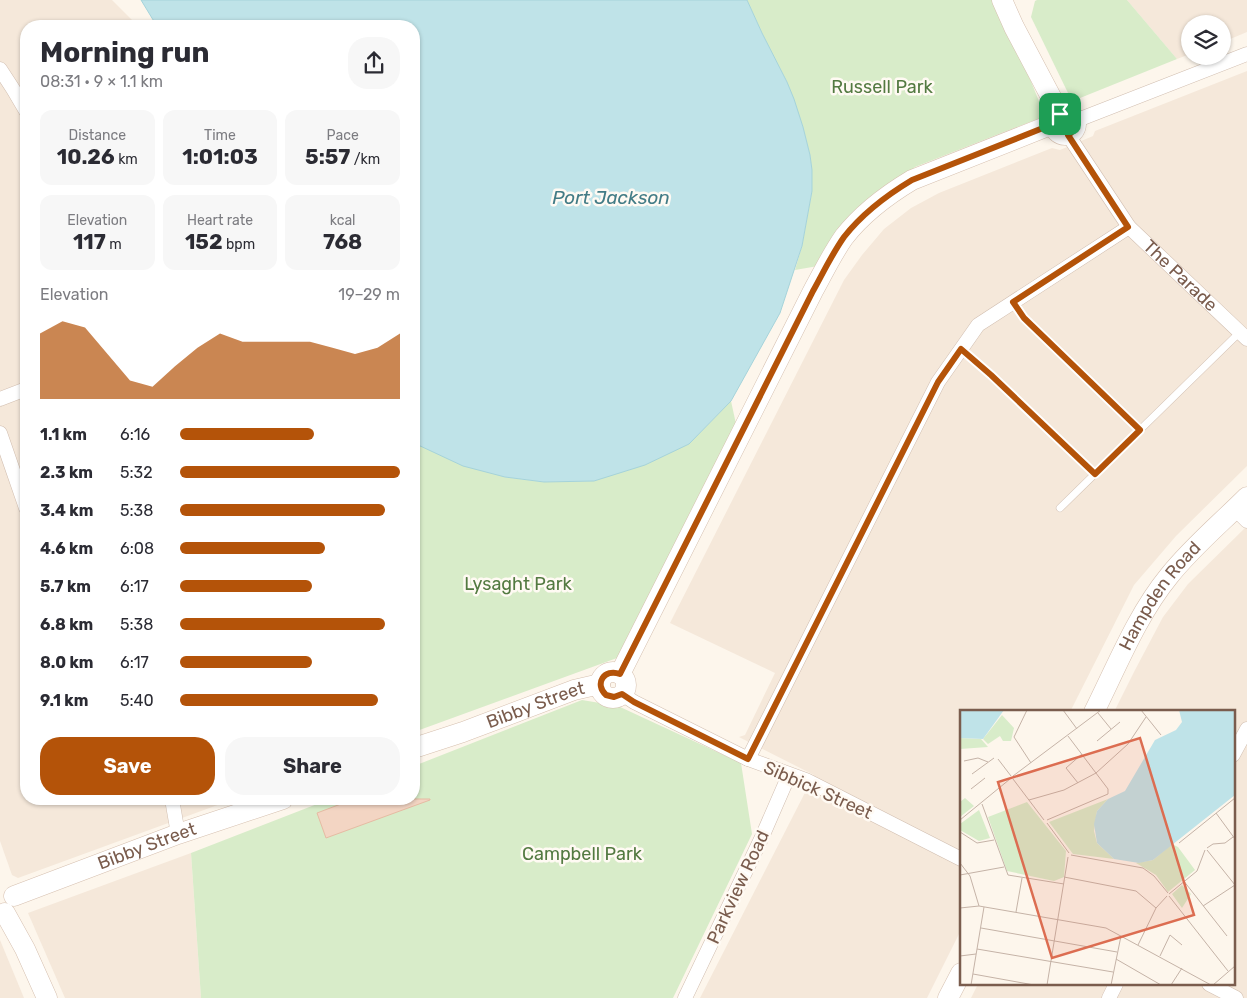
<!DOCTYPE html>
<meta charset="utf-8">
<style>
:root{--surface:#fff;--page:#f7f7f7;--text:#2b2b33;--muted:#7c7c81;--accent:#b45309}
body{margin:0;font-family:Rubik,sans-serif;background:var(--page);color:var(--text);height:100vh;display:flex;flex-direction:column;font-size:19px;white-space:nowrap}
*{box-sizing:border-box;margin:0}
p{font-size:16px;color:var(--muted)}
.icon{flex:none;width:28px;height:28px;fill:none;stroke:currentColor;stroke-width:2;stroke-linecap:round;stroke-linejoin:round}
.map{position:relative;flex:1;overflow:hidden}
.details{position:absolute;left:20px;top:20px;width:400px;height:785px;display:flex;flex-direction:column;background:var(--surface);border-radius:20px;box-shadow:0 1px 4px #0004}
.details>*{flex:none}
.buttons{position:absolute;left:1181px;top:15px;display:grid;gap:10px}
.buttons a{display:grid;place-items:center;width:50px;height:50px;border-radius:50%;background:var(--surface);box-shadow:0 1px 4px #0004;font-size:25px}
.pin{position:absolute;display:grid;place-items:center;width:42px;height:42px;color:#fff;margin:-21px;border-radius:10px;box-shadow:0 2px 8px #0006}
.round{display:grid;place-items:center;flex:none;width:52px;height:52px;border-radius:20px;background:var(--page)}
.headline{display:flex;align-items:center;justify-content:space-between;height:85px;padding:0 20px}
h1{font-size:28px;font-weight:700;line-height:38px}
.figures{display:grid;grid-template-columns:repeat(3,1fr);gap:8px;height:85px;padding:5px 20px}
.figures div{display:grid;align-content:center;border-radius:12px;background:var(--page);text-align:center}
.figures b{font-size:21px;font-weight:700}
.figures small{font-size:14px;font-weight:400}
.figures p{font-size:14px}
.chart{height:140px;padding:10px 20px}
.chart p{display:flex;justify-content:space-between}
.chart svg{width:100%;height:90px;margin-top:5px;fill:var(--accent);opacity:.7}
.button{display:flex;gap:10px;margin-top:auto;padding:10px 20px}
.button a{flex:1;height:58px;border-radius:20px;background:var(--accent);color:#fff;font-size:20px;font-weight:700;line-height:58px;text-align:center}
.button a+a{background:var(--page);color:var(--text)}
ul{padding:0 20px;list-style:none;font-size:16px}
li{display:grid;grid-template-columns:80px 60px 1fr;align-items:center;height:38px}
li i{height:12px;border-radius:6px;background:var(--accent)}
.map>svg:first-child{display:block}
.residential{fill:#f5e8da}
.green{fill:#d8ecc9}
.water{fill:#bfe3e8;stroke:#a5d3da}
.building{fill:#f3d5c3;stroke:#e6bba3}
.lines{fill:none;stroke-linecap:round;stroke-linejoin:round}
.lane-casing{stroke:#d1beb0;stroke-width:8}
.street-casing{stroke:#d1beb0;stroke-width:15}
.secondary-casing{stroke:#d6c0b0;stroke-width:21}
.lane{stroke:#fff;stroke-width:7}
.street{stroke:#fff;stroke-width:14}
.secondary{stroke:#fff;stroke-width:20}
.route-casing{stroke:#fff;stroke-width:10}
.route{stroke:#b45309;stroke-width:6}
.labels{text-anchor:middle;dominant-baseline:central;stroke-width:5;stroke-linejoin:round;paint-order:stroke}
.park-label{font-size:18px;fill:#537a41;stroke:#fffaf3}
.street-label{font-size:18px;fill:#7a5c4d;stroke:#fffaf3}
.water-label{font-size:19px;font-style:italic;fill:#437c86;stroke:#fffaf3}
.inset-road{fill:none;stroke:#c5b3a7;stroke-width:1}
.view{fill:#dc6d51;fill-opacity:0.15;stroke:#dc6d51;stroke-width:2.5}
.inset-edge{fill:none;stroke:#7a5c4d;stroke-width:2.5}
</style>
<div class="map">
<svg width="1247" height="998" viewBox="0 0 1247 998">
<rect width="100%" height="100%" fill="#fdf6ec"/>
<g class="residential">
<path d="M 0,0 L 112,0 L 138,26 L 26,26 L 26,799 L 234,799 L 18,878 L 12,875 L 0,841 Z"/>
<path d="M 1127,0 L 1247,0 L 1247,32 L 1223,42 L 1222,24 L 1190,24 L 1190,54 L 1177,59 Z"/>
<path d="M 1247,71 L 1247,466 L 1176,536 L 1134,585 L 1070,712 L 961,712 L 961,930 L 927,998 L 700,998 L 814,775 L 739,737 L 745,735 L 775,673 L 670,623 L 844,280 L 862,255 L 884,229 L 911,208 L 939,193 L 1052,148 L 1060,150 L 1093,136 L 1095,131 Z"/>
<path d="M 1247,526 L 1247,998 L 971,998 L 978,984 L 1233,984 L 1233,712 L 1114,712 L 1135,670 L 1163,617 L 1188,584 Z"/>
<path d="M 191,853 L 201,998 L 65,998 L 28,913 Z"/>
<path d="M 0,940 L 24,998 L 0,998 Z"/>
</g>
<g class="green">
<path d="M 747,0 L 998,0 L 1045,116 L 915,167 L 855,216 L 818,266 L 795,270 L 802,246 L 812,191 L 812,170 L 810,155 L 803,127 L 787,82 L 762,33 Z"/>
<path d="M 1037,0 L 1127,0 L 1177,59 L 1080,98 L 1069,95 L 1031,17 L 1035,1 Z"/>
<path d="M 731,401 L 736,424 L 617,658 L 414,732 L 414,442 L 416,444 L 505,477 L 544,482 L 594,481 L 689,444 Z"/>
<path d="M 582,700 L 618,706 L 741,763 L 752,834 L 673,998 L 201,998 L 191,853 L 330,799 L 414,799 L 414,766 Z"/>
</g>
<path class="water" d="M 141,0 L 747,0 L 762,33 L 787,82 L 794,99 L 803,127 L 810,155 L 812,170 L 812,191 L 802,246 L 780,313 L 731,401 L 689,444 L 645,465 L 594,481 L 544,482 L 505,477 L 463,466 L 416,444 L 414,442 L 414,26 L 158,26 L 155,23 Z"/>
<path class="building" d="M 354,799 L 430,799 L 430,800 L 326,838 L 317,813 Z"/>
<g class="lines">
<g class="lane-casing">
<g id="lane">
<path d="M 1013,302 L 1024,318 L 1140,430"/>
<path d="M 961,349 L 991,375 L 1095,474"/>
<path d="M 1060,508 L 1240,332"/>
</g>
</g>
<g class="street-casing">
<g id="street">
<path d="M 0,69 L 13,89 L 26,111"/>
<path d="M 1075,121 L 1247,54"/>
<path id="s1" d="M 1068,135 L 1129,227 L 1247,339"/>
<path d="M 0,399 L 26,389"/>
<path d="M 0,433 L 26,508"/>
<path d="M 1235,509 L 1247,521"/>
<path d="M 622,694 L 634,702 L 748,759 L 806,780 L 961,859"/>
<path d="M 1233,755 L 1247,729"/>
<path d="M 748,759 L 938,382 L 978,325 L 1129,227"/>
<path d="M 173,799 L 173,805 L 178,834"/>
<path d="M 1209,984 L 1236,998"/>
<path d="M 685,998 L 762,837 L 789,775"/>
<path d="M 1109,998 L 1116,984"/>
</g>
</g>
<g class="secondary-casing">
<g id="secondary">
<path d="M 1002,0 L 1014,27 L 1060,114"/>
<circle cx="1065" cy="124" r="11"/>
<circle cx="613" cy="685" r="13"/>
<path d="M 620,674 L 813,291 C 823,273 832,254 844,237 C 862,214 887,195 912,180 L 1053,124"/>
<path id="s2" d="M 1094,712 C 1117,666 1137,615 1169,576 C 1192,547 1221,523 1247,497"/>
<path id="s3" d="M 414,748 L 463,732 L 574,690 L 600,684"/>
<path id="s4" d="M 14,896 L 178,834 L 283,799"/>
<path d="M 5,913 L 25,949 L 47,998"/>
<path d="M 948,998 L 961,973"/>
</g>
</g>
<use href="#lane" class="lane"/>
<use href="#street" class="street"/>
<use href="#secondary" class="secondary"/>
</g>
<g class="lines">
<g class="route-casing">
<path id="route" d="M 1063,113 C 1077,115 1080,127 1068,135 L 1128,227 L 1013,302 L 1024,318 L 1140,430 L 1095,474 L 991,375 L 961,349 L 938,382 L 748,759 L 634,702 L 622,694 L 614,697 L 606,695 C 594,684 604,668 620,674 L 813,291 C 823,273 832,254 844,237 C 862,214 887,195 912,180 L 1053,124 C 1054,118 1057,115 1063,113 Z"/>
</g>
<use href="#route" class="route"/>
</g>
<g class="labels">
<g class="park-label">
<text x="882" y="87">Russell Park</text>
<text x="518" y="584">Lysaght Park</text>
<text x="582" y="854">Campbell Park</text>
</g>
<g class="street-label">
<text stroke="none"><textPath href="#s1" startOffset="181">The Parade</textPath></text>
<text stroke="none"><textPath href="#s2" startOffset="134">Hampden Road</textPath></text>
<text stroke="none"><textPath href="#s3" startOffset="129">Bibby Street</textPath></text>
<text transform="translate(818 790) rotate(24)">Sibbick Street</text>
<text stroke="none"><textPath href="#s4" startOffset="142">Bibby Street</textPath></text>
<text transform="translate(738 887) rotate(-65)">Parkview Road</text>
</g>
<g class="water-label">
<text x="611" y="197">Port Jackson</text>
</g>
</g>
<g transform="translate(960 710)">
<rect width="275" height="275" fill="#fdf6ec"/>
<path d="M 42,5 L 54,18 L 51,31 L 43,31 L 40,26 L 28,34 L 23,29 ZM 0,28 L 21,29 L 28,37 L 0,39 ZM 5,88 L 14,96 L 0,107 L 0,92 ZM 148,89 L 137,101 L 134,121 L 137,133 L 154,149 L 113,144 L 89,112 ZM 67,92 L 106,141 L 104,167 L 94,171 L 47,161 L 28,107 ZM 19,100 L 30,128 L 19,131 L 0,120 L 0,114 ZM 212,134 L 218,137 L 235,160 L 208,182 L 196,165 L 176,153 L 193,150 ZM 222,175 L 231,184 L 222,198 L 212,184 Z" fill="#d8ecc9"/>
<path d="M 0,0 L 44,0 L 23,29 L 0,28 ZM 219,0 L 275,0 L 275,85 L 193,150 L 179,153 L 154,149 L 137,133 L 134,114 L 137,101 L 148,89 L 165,81 L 195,30 L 216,20 L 222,12 Z" fill="#bfe3e8"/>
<path class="inset-road" d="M 67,0 L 54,27 L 71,53M 103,0 L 117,19M 181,0 L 201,25M 138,3 L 151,19M 137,31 L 160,12M 38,49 L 51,66M 4,51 L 18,48 L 28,52M 12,64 L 34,48M 53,66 L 141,0M 53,69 L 84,110M 118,73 L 106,58 L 122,44M 11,79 L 25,68M 69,90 L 104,80 L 136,63 L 168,34 L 186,7M 22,94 L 48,165 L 104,174M 256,103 L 275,129M 0,110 L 50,69M 87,110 L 148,84 L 148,79 L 108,26M 87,113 L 109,143M 0,122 L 17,133 L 34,130M 219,133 L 275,88M 247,138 L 253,134 L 265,133 L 273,127M 247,140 L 275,175M 111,145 L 183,158 L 194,166 L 208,183M 0,153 L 10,166 L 19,196M 0,165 L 44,157M 104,167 L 176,181 L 196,198M 223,170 L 267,226M 209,184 L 237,161 L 245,140M 209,186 L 268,261M 243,196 L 275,175M 0,198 L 19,196 L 146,218 L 251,275M 56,202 L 62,168M 21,218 L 157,242M 178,235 L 196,198 L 207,186M 17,239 L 153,262M 0,246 L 16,244M 200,246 L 210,225 L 222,235M 156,249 L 201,275M 13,264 L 74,275M 11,275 L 24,197M 87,275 L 108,147M 151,275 L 161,226M 211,275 L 222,258M 253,275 L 275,256"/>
<path class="view" d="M 180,28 L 234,205 L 92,248 L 38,72 Z"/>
<rect width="275" height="275" class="inset-edge"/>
</g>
</svg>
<div class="buttons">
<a><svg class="icon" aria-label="layers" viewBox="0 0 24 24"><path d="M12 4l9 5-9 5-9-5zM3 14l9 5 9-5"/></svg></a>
</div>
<div class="pin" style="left:1060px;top:114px;background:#1e9e55"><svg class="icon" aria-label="arrive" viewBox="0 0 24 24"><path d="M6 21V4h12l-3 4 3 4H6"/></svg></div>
<section class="details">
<div class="headline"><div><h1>Morning run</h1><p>08:31 · 9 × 1.1 km</p></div><a class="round"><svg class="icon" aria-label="share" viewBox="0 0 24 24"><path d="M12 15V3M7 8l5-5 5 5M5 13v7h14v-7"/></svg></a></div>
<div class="figures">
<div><p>Distance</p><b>10.26<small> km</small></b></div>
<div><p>Time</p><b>1:01:03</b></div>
<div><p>Pace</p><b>5:57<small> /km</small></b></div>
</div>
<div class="figures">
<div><p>Elevation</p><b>117<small> m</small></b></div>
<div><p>Heart rate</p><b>152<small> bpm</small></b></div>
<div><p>kcal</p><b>768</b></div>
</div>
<div class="chart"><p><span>Elevation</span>19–29 m</p>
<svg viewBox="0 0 160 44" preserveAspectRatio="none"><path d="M0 44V12L10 6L20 9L30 22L40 35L50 38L60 28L70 19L80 12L90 16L100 16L110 16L120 16L130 19L140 22L150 19L160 12V44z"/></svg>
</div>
<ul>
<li><b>1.1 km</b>6:16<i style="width:61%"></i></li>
<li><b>2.3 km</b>5:32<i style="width:100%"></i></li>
<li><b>3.4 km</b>5:38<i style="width:93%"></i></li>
<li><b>4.6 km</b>6:08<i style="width:66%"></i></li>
<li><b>5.7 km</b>6:17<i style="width:60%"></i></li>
<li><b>6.8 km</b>5:38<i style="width:93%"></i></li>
<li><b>8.0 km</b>6:17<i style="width:60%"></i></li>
<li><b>9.1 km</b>5:40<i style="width:90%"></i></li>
</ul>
<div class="button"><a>Save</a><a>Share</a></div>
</section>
</div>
